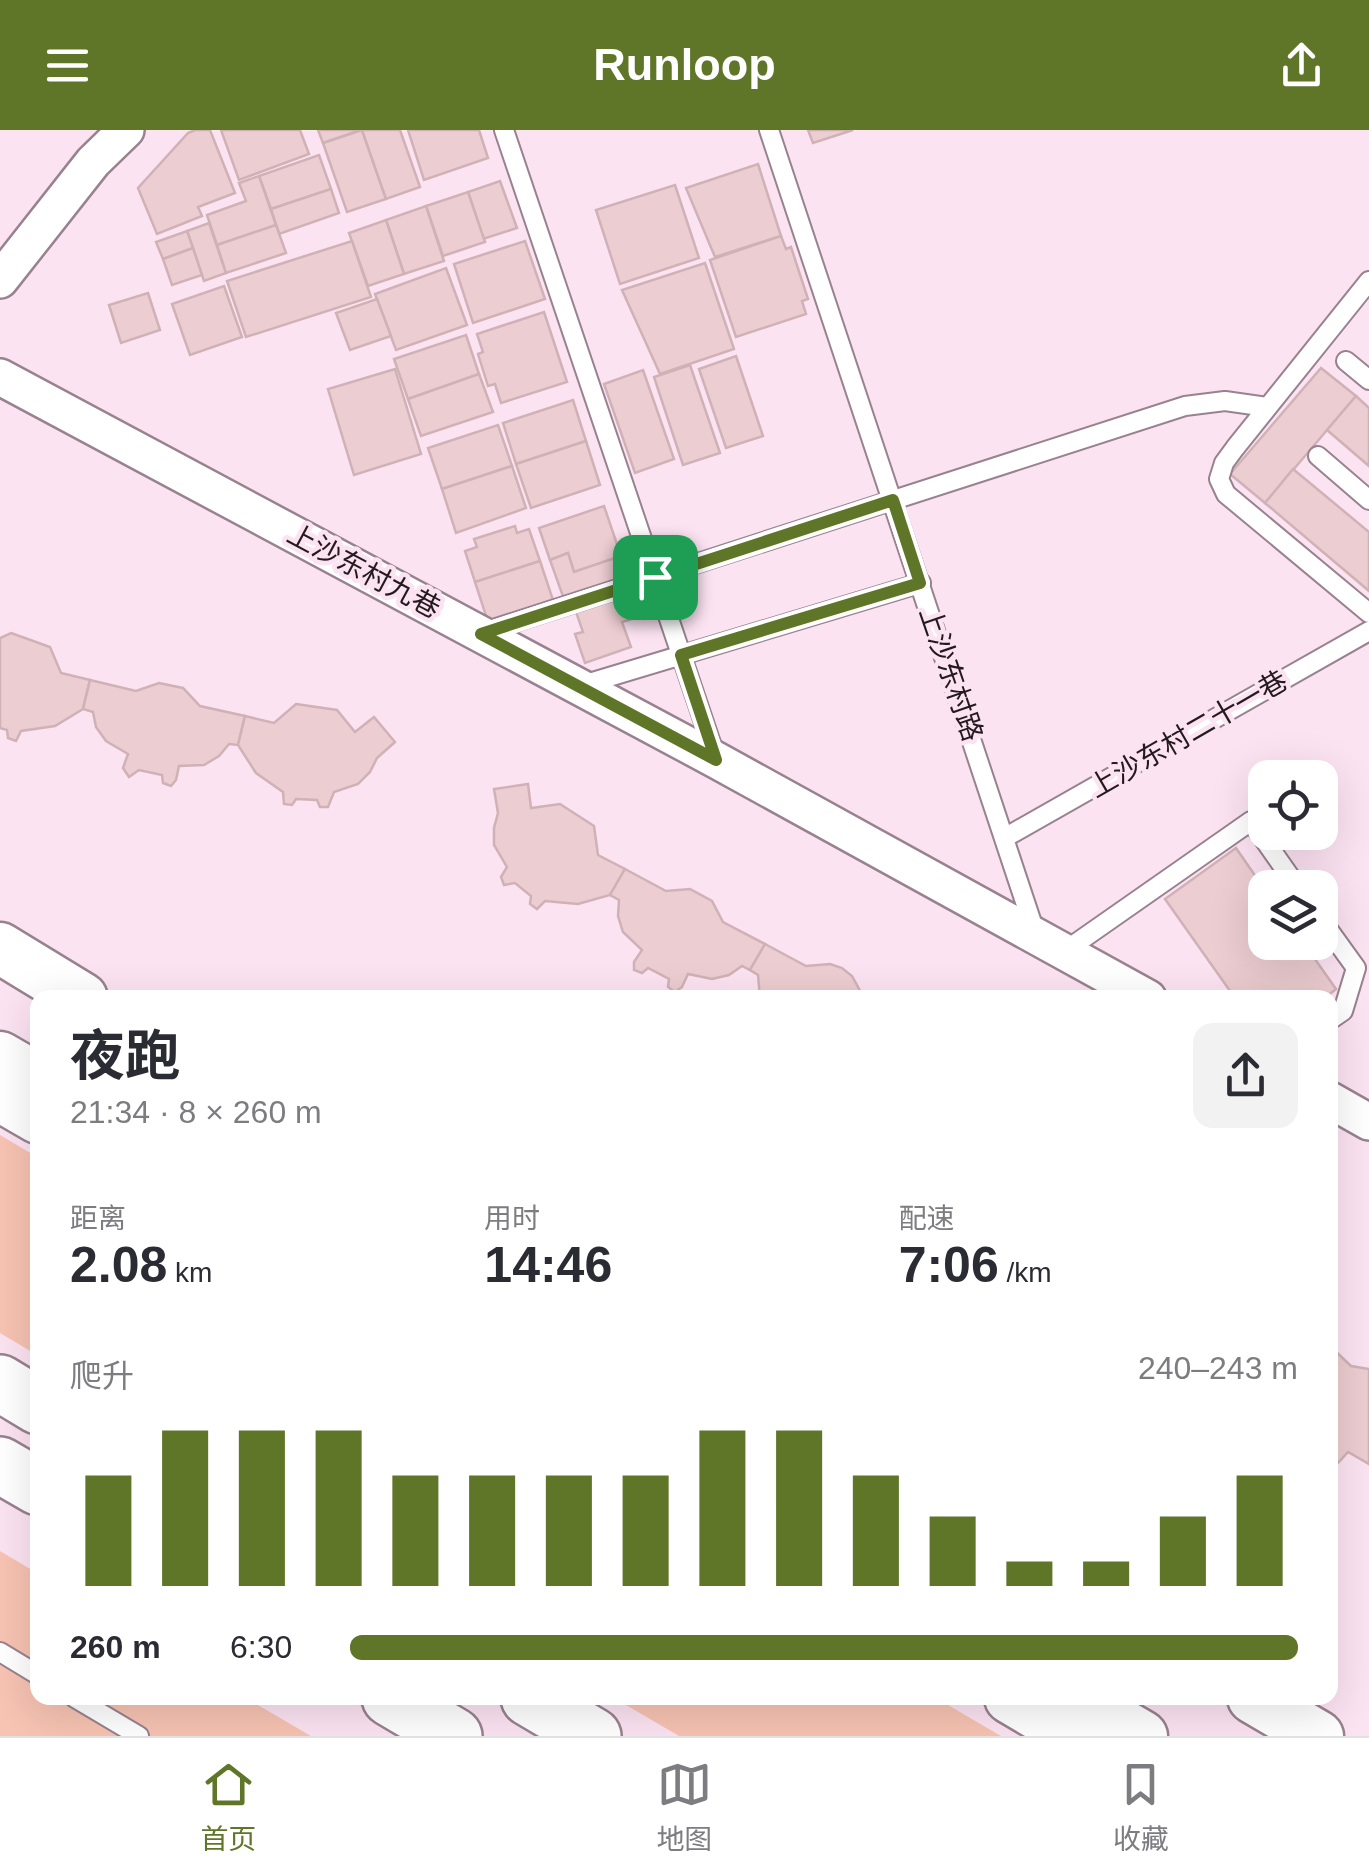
<!DOCTYPE html>
<html lang="zh">
<meta charset="utf-8">
<style>
:root{--surface:#fff;--page:#f2f2f3;--text:#2b2b33;--muted:#7c7c81;--line:#e1e1e2;--accent:#5f7628}
body{margin:0;font-family:Helvetica,"Noto Sans SC",sans-serif;background:var(--page);color:var(--text);height:100vh;display:flex;flex-direction:column;font-size:38px;white-space:nowrap}
*{box-sizing:border-box;margin:0}
p{font-size:32px;color:var(--muted)}
.icon{flex:none;width:55px;height:55px;fill:none;stroke:currentColor;stroke-width:2;stroke-linecap:round;stroke-linejoin:round}
.map{position:relative;flex:1;overflow:hidden}
.drawer{position:absolute;left:30px;top:860px;width:1308px;height:715px;display:flex;flex-direction:column;background:var(--surface);border-radius:20px;box-shadow:0 10px 40px #0002}
.drawer>*{flex:none}
.fabs{position:absolute;left:1248px;top:630px;display:grid;gap:20px}
.fabs a{display:grid;place-items:center;width:90px;height:90px;border-radius:20px;background:var(--surface);box-shadow:0 10px 40px #0002;font-size:50px}
.pin{position:absolute;display:grid;place-items:center;width:85px;height:85px;color:#fff;margin:-42px;border-radius:20px;box-shadow:0 5px 15px #0006}
.round{display:grid;place-items:center;flex:none;width:105px;height:105px;border-radius:20px;background:var(--page)}
.summary{display:flex;align-items:center;justify-content:space-between;height:170px;padding:0 40px}
h1{font-size:55px;font-weight:700;line-height:75px}
.figures{display:grid;grid-template-columns:repeat(3,1fr);gap:15px;height:170px;padding:10px 40px}
.figures div{display:grid;align-content:center}
.figures b{font-size:50px;font-weight:700}
.figures small{font-size:28px;font-weight:400}
.figures p{font-size:28px}
.chart{height:280px;padding:20px 40px}
.chart p{display:flex;justify-content:space-between}
.chart svg{width:100%;height:180px;margin-top:10px;stroke:var(--accent);stroke-width:6}
ul{padding:0 40px;list-style:none;font-size:32px}
li{display:grid;grid-template-columns:160px 120px 1fr;align-items:center;height:75px}
li i{height:25px;border-radius:12px;background:var(--accent)}
header{display:flex;justify-content:space-between;align-items:center;height:130px;padding:0 40px;background:var(--accent);color:#fff;font-size:45px;font-weight:700}
.menu{display:flex;justify-content:space-around;align-items:center;height:140px;border-top:2px solid var(--line);background:var(--surface);font-size:28px;color:var(--muted)}
.menu a{display:grid;justify-items:center;gap:5px}
.menu .current{color:var(--accent)}
.map>svg:first-child{display:block}
.green{fill:#f7c3b2}
.building{fill:#eccdd1;stroke:#d0b2b6;stroke-width:2.5}
.lines{fill:none;stroke-linecap:round;stroke-linejoin:round}
.lane-casing{stroke:#998290;stroke-width:22}
.street-casing{stroke:#998290;stroke-width:40}
.secondary-casing{stroke:#998290;stroke-width:55}
.highway-casing{stroke:#998290;stroke-width:60}
.lane{stroke:#fff;stroke-width:18}
.street{stroke:#fff;stroke-width:35}
.secondary{stroke:#fff;stroke-width:50}
.highway{stroke:#fff;stroke-width:55}
.route-casing{stroke:#fff;stroke-width:20}
.route{stroke:#5f7628;stroke-width:12}
.labels{text-anchor:middle;dominant-baseline:central;stroke-width:9;stroke-linejoin:round;paint-order:stroke}
.street-label{font-size:28px;fill:#231a20;stroke:#fce3f2}
</style>
<header><svg class="icon" aria-label="menu" viewBox="0 0 24 24"><path d="M4 6h16M4 12h16M4 18h16"/></svg>Runloop<svg class="icon" aria-label="share" viewBox="0 0 24 24"><path d="M12 15V3M7 8l5-5 5 5M5 13v7h14v-7"/></svg></header>
<div class="map">
<svg width="1369" height="1606" viewBox="0 0 1369 1606">
<rect width="100%" height="100%" fill="#fce3f2"/>
<g class="green">
<path d="M 0,1005 L 37,1027 L 37,1225 L 0,1203 Z"/>
<path d="M 0,1421 L 37,1443 L 38,1568 L 246,1568 L 311,1606 L 0,1606 Z"/>
<path d="M 614,1568 L 936,1568 L 1001,1606 L 679,1606 Z"/>
</g>
<g class="building">
<path d="M 195,0 L 210,0 L 235,63 L 198,77 L 202,86 L 157,104 L 138,58 L 188,3 Z"/>
<path d="M 221,0 L 300,0 L 309,24 L 239,50 Z"/>
<path d="M 318,0 L 361,0 L 323,13 Z"/>
<path d="M 362,0 L 386,69 L 347,82 L 323,13 Z"/>
<path d="M 362,0 L 400,0 L 420,57 L 386,69 Z"/>
<path d="M 408,0 L 479,0 L 488,28 L 424,50 Z"/>
<path d="M 808,0 L 853,0 L 813,13 Z"/>
<path d="M 319,25 L 331,59 L 271,79 L 259,46 Z"/>
<path d="M 758,34 L 781,106 L 715,127 L 686,58 Z"/>
<path d="M 259,46 L 276,95 L 217,115 L 207,85 L 246,71 L 239,53 Z"/>
<path d="M 500,51 L 517,98 L 483,109 L 468,62 Z"/>
<path d="M 675,55 L 699,128 L 620,154 L 596,80 Z"/>
<path d="M 331,59 L 339,83 L 279,104 L 271,79 Z"/>
<path d="M 468,62 L 485,112 L 443,126 L 426,76 Z"/>
<path d="M 426,76 L 444,131 L 404,144 L 386,90 Z"/>
<path d="M 386,90 L 404,144 L 368,156 L 349,103 Z"/>
<path d="M 209,93 L 226,143 L 204,151 L 187,101 Z"/>
<path d="M 276,95 L 286,123 L 226,143 L 217,115 Z"/>
<path d="M 187,101 L 193,118 L 163,129 L 156,112 Z"/>
<path d="M 781,106 L 786,119 L 791,117 L 808,169 L 802,171 L 806,184 L 736,207 L 710,130 Z"/>
<path d="M 352,111 L 371,167 L 246,207 L 227,151 Z"/>
<path d="M 525,111 L 545,169 L 473,193 L 454,134 Z"/>
<path d="M 193,118 L 202,145 L 172,155 L 163,129 Z"/>
<path d="M 705,133 L 734,219 L 660,244 L 622,160 Z"/>
<path d="M 446,138 L 467,195 L 396,220 L 375,164 Z"/>
<path d="M 224,156 L 242,207 L 190,225 L 172,174 Z"/>
<path d="M 148,163 L 160,200 L 121,213 L 109,175 Z"/>
<path d="M 377,169 L 391,206 L 350,220 L 336,183 Z"/>
<path d="M 544,182 L 567,252 L 501,273 L 495,254 L 488,256 L 478,224 L 483,222 L 477,204 Z"/>
<path d="M 466,205 L 479,244 L 408,269 L 394,229 Z"/>
<path d="M 736,226 L 763,306 L 726,318 L 699,239 Z"/>
<path d="M 690,235 L 720,323 L 683,335 L 654,247 Z"/>
<path d="M 1321,238 L 1356,266 L 1265,373 L 1230,344 Z"/>
<path d="M 395,239 L 421,324 L 354,345 L 328,259 Z"/>
<path d="M 643,240 L 674,329 L 635,343 L 604,254 Z"/>
<path d="M 479,244 L 493,282 L 421,306 L 408,269 Z"/>
<path d="M 1356,266 L 1369,278 L 1369,336 L 1327,300 Z"/>
<path d="M 573,270 L 586,311 L 516,334 L 503,293 Z"/>
<path d="M 498,295 L 512,336 L 442,359 L 428,318 Z"/>
<path d="M 586,311 L 600,355 L 531,378 L 516,334 Z"/>
<path d="M 512,336 L 526,378 L 456,403 L 442,359 Z"/>
<path d="M 1293,339 L 1369,402 L 1369,461 L 1265,373 Z"/>
<path d="M 604,376 L 621,426 L 574,442 L 568,423 L 550,430 L 539,398 Z"/>
<path d="M 515,396 L 517,403 L 529,399 L 540,431 L 475,452 L 465,421 L 477,417 L 474,409 Z"/>
<path d="M 568,423 L 574,442 L 621,426 L 630,451 L 565,472 L 550,430 Z"/>
<path d="M 540,431 L 553,470 L 488,492 L 475,452 Z"/>
<path d="M 629,463 L 638,487 L 622,492 L 631,517 L 585,533 L 575,504 L 583,502 L 576,482 Z"/>
<path d="M 11,503 L 50,517 L 61,543 L 90,550 L 83,579 L 55,596 L 21,601 L 16,611 L 8,608 L 7,600 L 0,598 L 0,508 Z"/>
<path d="M 90,550 L 136,561 L 159,553 L 183,558 L 200,576 L 245,586 L 238,615 L 229,614 L 219,626 L 204,635 L 179,636 L 176,650 L 171,656 L 163,653 L 162,645 L 139,640 L 129,647 L 123,638 L 128,624 L 106,611 L 96,597 L 93,582 L 83,579 Z"/>
<path d="M 296,574 L 337,580 L 355,602 L 374,587 L 395,612 L 377,628 L 370,642 L 358,654 L 334,662 L 328,677 L 320,677 L 317,670 L 296,669 L 292,675 L 284,674 L 283,662 L 256,643 L 238,615 L 245,586 L 274,593 Z"/>
<path d="M 528,654 L 531,678 L 560,674 L 594,696 L 598,725 L 625,739 L 610,765 L 578,774 L 545,771 L 537,779 L 530,774 L 531,766 L 515,753 L 504,755 L 501,747 L 507,737 L 494,715 L 494,698 L 498,683 L 494,659 Z"/>
<path d="M 1236,718 L 1265,760 L 1265,812 L 1303,812 L 1336,859 L 1325,868 L 1235,868 L 1165,769 Z"/>
<path d="M 625,739 L 666,761 L 690,759 L 712,771 L 723,792 L 765,814 L 750,840 L 742,836 L 729,845 L 712,849 L 688,844 L 682,857 L 675,862 L 668,857 L 669,849 L 648,838 L 642,843 L 634,840 L 634,832 L 642,820 L 623,802 L 618,786 L 619,770 L 610,765 Z"/>
<path d="M 765,814 L 806,836 L 830,834 L 842,838 L 852,846 L 864,868 L 760,868 L 758,845 L 750,840 Z"/>
<path d="M 1330,1216 L 1351,1236 L 1369,1239 L 1369,1334 L 1348,1322 L 1338,1333 L 1330,1335 Z"/>
</g>
<g class="lines">
<g class="lane-casing">
<g id="lane">
<path d="M 504,0 L 715,625"/>
<path d="M 769,0 L 1035,802"/>
<path d="M 1369,151 L 1235,318 L 1224,333 L 1219,349 L 1226,364 L 1369,483"/>
<path d="M 1346,231 L 1369,250"/>
<path d="M 1318,326 L 1369,370"/>
<path d="M 484,502 L 1185,276 L 1225,271 L 1267,277"/>
<path d="M 579,556 L 921,453"/>
<path d="M 1006,707 L 1369,501"/>
<path d="M 1320,788 L 1356,838 L 1343,881 L 1330,890"/>
<path d="M 1065,821 L 1251,691 L 1298,758"/>
<path d="M 0,1522 L 38,1545"/>
<path d="M 75,1568 L 139,1606"/>
</g>
</g>
<g class="street-casing">
<g id="street">
<path d="M 0,150 L 93,32 L 126,0"/>
<path d="M 0,247 L 716,630 L 1148,868"/>
<path d="M 1330,970 L 1369,992"/>
</g>
</g>
<g class="secondary-casing">
<g id="secondary">
<path d="M 0,818 L 82,868"/>
<path d="M 0,927 L 38,949"/>
<path d="M 0,966 L 38,988"/>
<path d="M 1010,1568 L 1074,1606"/>
<path d="M 1077,1568 L 1142,1606"/>
<path d="M 1253,1568 L 1318,1606"/>
</g>
</g>
<g class="highway-casing">
<g id="highway">
<path d="M 0,1253 L 38,1276"/>
<path d="M 0,1335 L 38,1357"/>
<path d="M 390,1568 L 454,1606"/>
<path d="M 529,1568 L 593,1606"/>
</g>
</g>
<use href="#lane" class="lane"/>
<use href="#street" class="street"/>
<use href="#secondary" class="secondary"/>
<use href="#highway" class="highway"/>
</g>
<g class="lines">
<g class="route-casing">
<path id="route" d="M 893,370 L 920,453 L 681,525 L 716,630 L 481,504 Z"/>
</g>
<use href="#route" class="route"/>
</g>
<g class="labels">
<g class="street-label">
<text transform="translate(364 441) rotate(28)">上沙东村九巷</text>
<text transform="translate(951 544) rotate(71)">上沙东村路</text>
<text transform="translate(1188 604) rotate(-30)">上沙东村二十一巷</text>
</g>
</g>
</svg>
<div class="fabs">
<a><svg class="icon" aria-label="locate" viewBox="0 0 24 24"><circle cx="12" cy="12" r="6"/><path d="M12 2v4M12 18v4M2 12h4M18 12h4"/></svg></a>
<a><svg class="icon" aria-label="layers" viewBox="0 0 24 24"><path d="M12 4l9 5-9 5-9-5zM3 14l9 5 9-5"/></svg></a>
</div>
<div class="pin" style="left:655px;top:447px;background:#1e9e55"><svg class="icon" aria-label="arrive" viewBox="0 0 24 24"><path d="M6 21V4h12l-3 4 3 4H6"/></svg></div>
<section class="drawer">
<div class="summary"><div><h1>夜跑</h1><p>21:34 · 8 × 260 m</p></div><a class="round"><svg class="icon" aria-label="share" viewBox="0 0 24 24"><path d="M12 15V3M7 8l5-5 5 5M5 13v7h14v-7"/></svg></a></div>
<div class="figures">
<div><p>距离</p><b>2.08<small> km</small></b></div>
<div><p>用时</p><b>14:46</b></div>
<div><p>配速</p><b>7:06<small> /km</small></b></div>
</div>
<div class="chart"><p><span>爬升</span>240–243 m</p>
<svg viewBox="0 0 160 44" preserveAspectRatio="none"><path d="M5 44V17M15 44V6M25 44V6M35 44V6M45 44V17M55 44V17M65 44V17M75 44V17M85 44V6M95 44V6M105 44V17M115 44V27M125 44V38M135 44V38M145 44V27M155 44V17"/></svg>
</div>
<ul>
<li><b>260 m</b>6:30<i style="width:100%"></i></li>
</ul>
</section>
</div>
<nav class="menu">
<a class="current"><svg class="icon" aria-label="home" viewBox="0 0 24 24"><path d="M3 11l9-7 9 7M6 9v11h12V9"/></svg>首页</a>
<a><svg class="icon" aria-label="map" viewBox="0 0 24 24"><path d="M3 6l6-2 6 2 6-2v14l-6 2-6-2-6 2zM9 4v14M15 6v14"/></svg>地图</a>
<a><svg class="icon" aria-label="saved" viewBox="0 0 24 24"><path d="M7 4h10v16l-5-4-5 4z"/></svg>收藏</a>
</nav>
